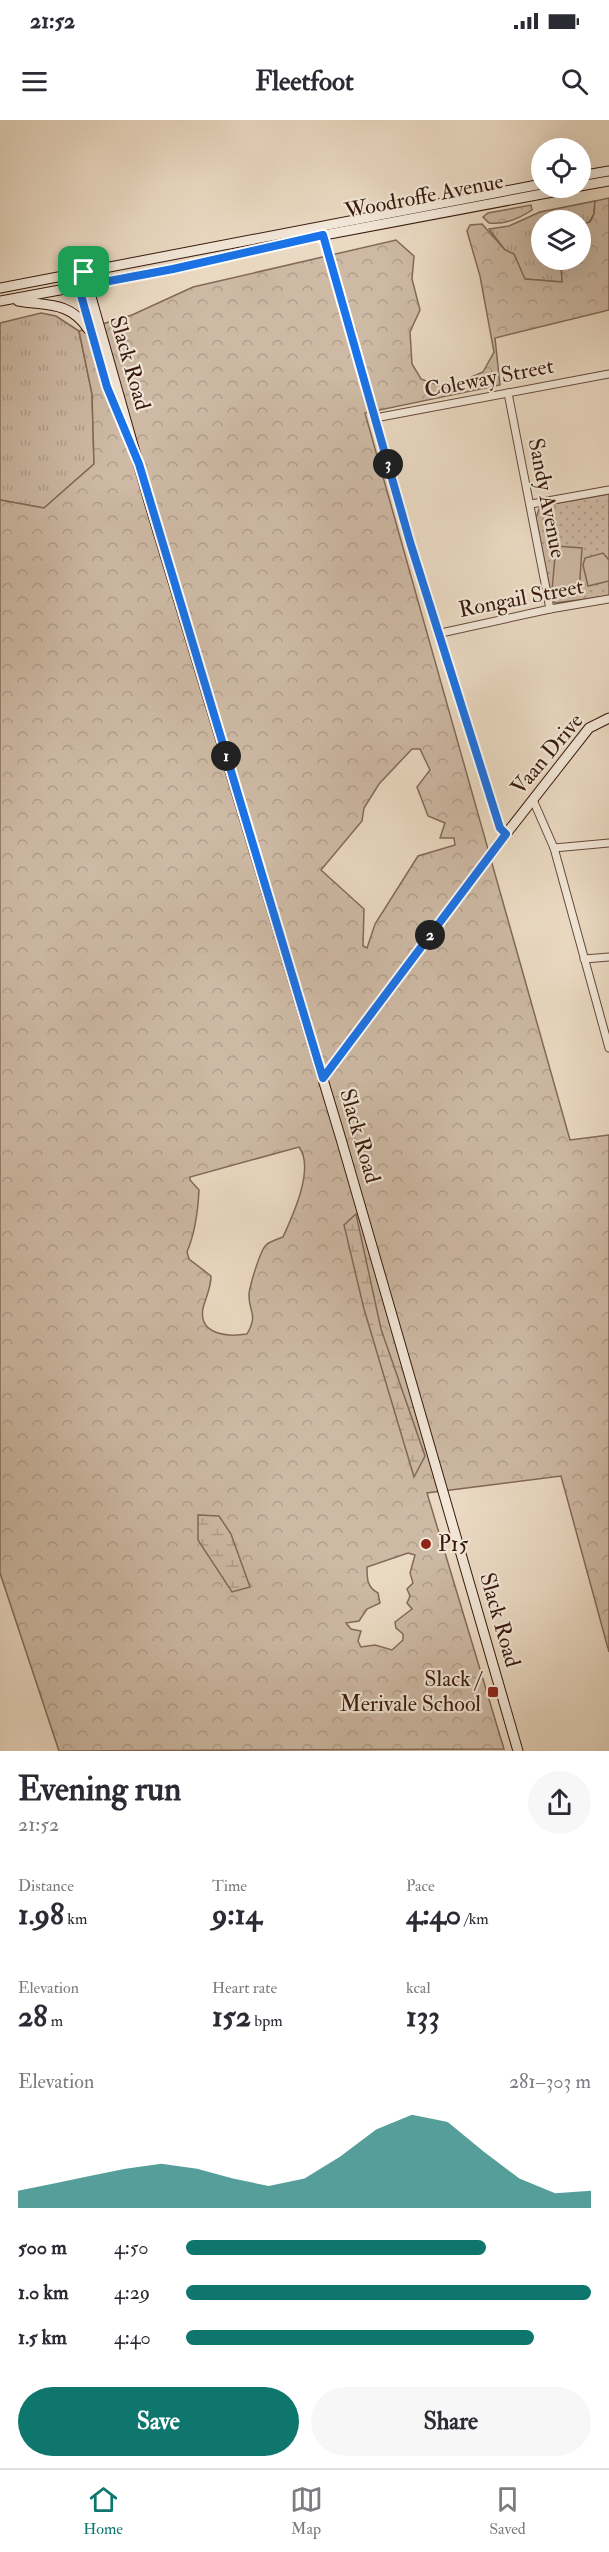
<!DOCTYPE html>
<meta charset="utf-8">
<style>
:root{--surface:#fff;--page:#f7f7f7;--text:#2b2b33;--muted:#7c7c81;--line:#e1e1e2;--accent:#0f766e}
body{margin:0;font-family:"IM FELL Double Pica",serif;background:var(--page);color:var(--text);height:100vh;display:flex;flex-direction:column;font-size:22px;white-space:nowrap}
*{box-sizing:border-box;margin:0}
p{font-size:20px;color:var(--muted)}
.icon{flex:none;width:33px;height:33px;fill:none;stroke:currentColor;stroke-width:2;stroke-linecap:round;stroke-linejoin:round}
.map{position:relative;height:1631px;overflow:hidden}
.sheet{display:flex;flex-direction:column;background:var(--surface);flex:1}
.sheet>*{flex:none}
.controls{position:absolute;left:531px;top:18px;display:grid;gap:12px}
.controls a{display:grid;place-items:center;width:60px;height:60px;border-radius:50%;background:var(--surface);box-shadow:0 6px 24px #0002;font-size:30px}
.pin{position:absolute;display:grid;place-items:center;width:51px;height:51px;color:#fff;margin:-26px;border-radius:12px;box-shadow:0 3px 9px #0006}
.km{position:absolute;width:30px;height:30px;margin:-15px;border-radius:50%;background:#222;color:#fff;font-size:16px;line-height:30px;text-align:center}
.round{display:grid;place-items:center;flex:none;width:63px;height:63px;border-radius:32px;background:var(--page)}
.overview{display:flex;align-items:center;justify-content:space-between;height:102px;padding:0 18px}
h1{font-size:33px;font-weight:700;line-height:45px}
.metrics{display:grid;grid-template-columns:repeat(3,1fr);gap:9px;height:102px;padding:6px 18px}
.metrics div{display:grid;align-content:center}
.metrics b{font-size:30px;font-weight:700}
.metrics small{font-size:16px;font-weight:400}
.metrics p{font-size:16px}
.chart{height:168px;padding:12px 18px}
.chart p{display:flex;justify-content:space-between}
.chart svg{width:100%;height:108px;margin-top:6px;fill:var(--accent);opacity:.7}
.cta{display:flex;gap:12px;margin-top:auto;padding:12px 18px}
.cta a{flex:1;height:69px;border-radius:36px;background:var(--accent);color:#fff;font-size:24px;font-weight:700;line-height:69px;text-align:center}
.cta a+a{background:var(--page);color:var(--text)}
ul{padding:0 18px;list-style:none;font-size:20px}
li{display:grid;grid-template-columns:96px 72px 1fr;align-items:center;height:45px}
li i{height:15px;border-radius:8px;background:var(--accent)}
.status{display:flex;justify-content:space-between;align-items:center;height:42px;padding:0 30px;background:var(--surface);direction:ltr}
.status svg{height:16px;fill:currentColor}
header{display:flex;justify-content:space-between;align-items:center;height:78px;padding:0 18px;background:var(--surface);font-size:27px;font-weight:700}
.tab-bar{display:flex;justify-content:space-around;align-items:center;height:84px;border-top:2px solid var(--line);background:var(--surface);font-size:16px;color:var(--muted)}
.tab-bar a{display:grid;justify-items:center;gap:3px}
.tab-bar .active{color:var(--accent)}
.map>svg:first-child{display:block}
.grass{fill:url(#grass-tufts);stroke:#836958;stroke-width:1.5}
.forest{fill:url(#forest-crowns);stroke:#836958;stroke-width:1.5;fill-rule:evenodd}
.wetland{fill:url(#wetland-marsh);stroke:#836958;stroke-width:1.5}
.park{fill:url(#park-dots);stroke:#836958;stroke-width:1.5}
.garden{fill:#cdb9a4;stroke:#836958;stroke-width:1.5}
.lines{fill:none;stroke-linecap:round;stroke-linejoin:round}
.street-casing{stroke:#66493a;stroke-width:9}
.secondary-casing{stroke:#39190d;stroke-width:11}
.street{stroke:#f2e7d8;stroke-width:7}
.secondary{stroke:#f2e7d8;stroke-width:9}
.route-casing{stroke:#fff;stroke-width:12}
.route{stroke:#1a73e8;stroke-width:8}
.poi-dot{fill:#8f2418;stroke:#f2e7d8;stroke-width:2}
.labels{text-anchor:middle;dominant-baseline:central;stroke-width:4.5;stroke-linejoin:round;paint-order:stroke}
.street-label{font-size:22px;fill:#39190d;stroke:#f2e7d8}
.poi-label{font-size:22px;fill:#39190d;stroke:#f2e7d8;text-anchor:start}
</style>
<div class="status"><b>21:52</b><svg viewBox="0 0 49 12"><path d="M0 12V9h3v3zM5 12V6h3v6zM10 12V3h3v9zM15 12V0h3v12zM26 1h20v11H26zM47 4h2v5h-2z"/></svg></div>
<header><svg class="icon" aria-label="menu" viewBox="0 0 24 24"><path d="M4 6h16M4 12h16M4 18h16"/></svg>Fleetfoot<svg class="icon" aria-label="search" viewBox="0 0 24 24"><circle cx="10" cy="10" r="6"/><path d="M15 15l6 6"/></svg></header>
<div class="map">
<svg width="609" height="1631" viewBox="0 0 609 1631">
<defs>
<pattern id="grass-tufts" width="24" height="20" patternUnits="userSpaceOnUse" patternTransform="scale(1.5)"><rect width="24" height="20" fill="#cdb9a4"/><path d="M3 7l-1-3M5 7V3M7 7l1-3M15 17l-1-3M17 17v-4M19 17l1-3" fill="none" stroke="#b19e8c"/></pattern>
<pattern id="forest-crowns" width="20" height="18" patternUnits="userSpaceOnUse" patternTransform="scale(1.5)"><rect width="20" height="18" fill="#cdb9a4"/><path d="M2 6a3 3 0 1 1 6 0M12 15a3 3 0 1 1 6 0" fill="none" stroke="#b19e8c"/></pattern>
<pattern id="wetland-marsh" width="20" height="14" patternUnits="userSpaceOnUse" patternTransform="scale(1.5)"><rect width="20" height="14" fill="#cdb9a4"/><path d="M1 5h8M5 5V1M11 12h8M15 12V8" fill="none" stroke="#b19e8c"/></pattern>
<pattern id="park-dots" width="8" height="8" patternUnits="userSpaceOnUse" patternTransform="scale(1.5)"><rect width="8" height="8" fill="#cdb9a4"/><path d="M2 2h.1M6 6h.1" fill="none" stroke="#b19e8c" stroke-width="1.8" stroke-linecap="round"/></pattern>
</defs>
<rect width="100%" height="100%" fill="#ebdac3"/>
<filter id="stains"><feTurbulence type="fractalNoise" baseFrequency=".00333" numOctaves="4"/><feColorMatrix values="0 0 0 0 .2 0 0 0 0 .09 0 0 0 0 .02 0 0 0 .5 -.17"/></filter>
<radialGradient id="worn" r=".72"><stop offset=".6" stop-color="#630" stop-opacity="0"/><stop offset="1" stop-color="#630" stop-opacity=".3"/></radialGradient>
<g class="grass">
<path d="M 595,81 L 594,94 L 589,102 L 581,104 L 580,100 L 542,100 L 542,140 L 561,140 L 562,162 L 524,159 L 514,134 L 505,130 L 489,109 L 509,106 L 540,92 Z"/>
<path d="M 41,193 L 56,196 L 79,211 L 92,274 L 94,344 L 44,388 L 0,380 L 0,203 Z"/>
</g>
<g class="forest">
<path d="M 609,78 L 609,190 L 495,218 L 500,265 L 365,293 L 570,1020 L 609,1015 L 609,1532 L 561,1356 L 427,1373 L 504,1629 L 59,1631 L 0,1453 L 0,380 L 44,388 L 94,344 L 92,274 L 79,211 L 132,195 L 193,167 L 396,120 L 414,136 L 412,159 L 420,190 L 410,212 L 412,244 L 421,259 L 446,268 L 483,252 L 494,232 L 480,156 L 467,111 L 470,105 L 482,104 L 505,130 L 514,134 L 525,159 L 562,162 L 561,140 L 580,140 L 581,104 L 590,102 L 594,94 L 595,81 ZM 412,629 L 420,629 L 430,650 L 417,667 L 428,696 L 445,703 L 440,718 L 454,718 L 455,725 L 418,736 L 375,804 L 367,828 L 363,826 L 364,789 L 321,750 L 362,701 L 364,688 L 379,664 ZM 299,1027 C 315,1048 293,1095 283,1117 C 278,1119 270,1121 266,1125 C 260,1131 250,1165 249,1174 C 248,1192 259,1193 247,1214 C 228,1217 198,1215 203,1188 C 206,1177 211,1168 211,1156 L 189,1139 L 187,1132 C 195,1113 198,1091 199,1070 L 190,1060 L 190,1057 ZM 408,1433 L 415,1435 L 410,1453 L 413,1463 L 407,1469 L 410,1476 L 407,1483 L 412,1489 L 395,1502 L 396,1508 L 403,1514 L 403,1520 L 392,1530 L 375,1525 L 361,1527 L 358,1521 L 361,1511 L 351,1509 L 346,1503 L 359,1501 L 367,1489 L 380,1483 L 378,1473 C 367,1467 367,1459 367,1447 Z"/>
<path d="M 531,85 L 532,90 C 520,98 504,105 489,103 L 483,97 L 488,93 Z"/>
</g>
<g class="wetland">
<path d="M 356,1094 L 381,1209 L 425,1336 L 414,1357 L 364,1189 L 344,1105 Z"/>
<path d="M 198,1395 L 219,1396 L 231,1414 L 250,1467 L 232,1472 L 198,1420 Z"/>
</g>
<path class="park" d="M 609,374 L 609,476 L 555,483 L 552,480 L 536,398 L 539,389 L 547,385 Z"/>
<g class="garden">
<path d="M 556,426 L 582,428 L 579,472 L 552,470 Z"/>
<path d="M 603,433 L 609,440 L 609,461 L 588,466 L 583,445 L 585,438 Z"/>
</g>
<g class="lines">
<g class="street-casing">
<g id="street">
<path d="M 323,115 L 410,422 L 499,708 L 506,714"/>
<path d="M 508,273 L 550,489"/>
<path d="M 375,298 L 609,254"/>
<path d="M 531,384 L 609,370"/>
<path d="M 441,513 L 550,489 L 609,479"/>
<path d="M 533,680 L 554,728 L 609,928"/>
<path d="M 554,728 L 609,723"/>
<path d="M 584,839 L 609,837"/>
</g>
</g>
<g class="secondary-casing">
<g id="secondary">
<path d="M 580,56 L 609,51"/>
<path d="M 580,66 L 609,61"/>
<path d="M 84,152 L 150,385 L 341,1019 L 518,1631"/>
<path d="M 77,162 L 107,267 L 122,303"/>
<path d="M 0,168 L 542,64"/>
<path d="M 0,181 L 173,149 L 308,118 L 574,68"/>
<path d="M 18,181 C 46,186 70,181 88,209"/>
<path d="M 323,958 L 506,714 L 589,608 L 609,598"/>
</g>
</g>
<use href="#street" class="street"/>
<use href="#secondary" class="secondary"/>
</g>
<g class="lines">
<g class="route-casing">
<path id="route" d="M 323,115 L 410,422 L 500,708 L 506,714 L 323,958 L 139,344 L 107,267 L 75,154 L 84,152 L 88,165 L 173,149 Z"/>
</g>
<use href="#route" class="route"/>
</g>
<g class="poi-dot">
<circle cx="426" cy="1424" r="6"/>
<rect x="487" y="1566" width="12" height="12" rx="3"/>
</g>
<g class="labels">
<g class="street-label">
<text transform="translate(424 76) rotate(-11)">Woodroffe Avenue</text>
<text transform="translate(130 243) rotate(74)">Slack Road</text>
<text transform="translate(489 258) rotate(-11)">Coleway Street</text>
<text transform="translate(547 378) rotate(79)">Sandy Avenue</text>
<text transform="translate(521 478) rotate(-11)">Rongail Street</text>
<text transform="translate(547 634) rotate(-50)">Vaan Drive</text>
<text transform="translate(360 1016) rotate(74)">Slack Road</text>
<text transform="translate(500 1500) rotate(74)">Slack Road</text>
</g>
<g class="poi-label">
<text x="438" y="1424">P15</text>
<text x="481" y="1559" text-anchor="end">Slack /<tspan x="481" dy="25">Merivale School</tspan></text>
</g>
</g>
<rect width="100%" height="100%" filter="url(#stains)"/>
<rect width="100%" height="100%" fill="url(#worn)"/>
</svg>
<div class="controls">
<a><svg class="icon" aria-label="locate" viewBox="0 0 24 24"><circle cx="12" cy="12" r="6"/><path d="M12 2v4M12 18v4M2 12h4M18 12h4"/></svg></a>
<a><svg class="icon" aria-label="layers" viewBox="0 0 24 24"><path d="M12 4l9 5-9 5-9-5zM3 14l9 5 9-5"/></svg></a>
</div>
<div class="pin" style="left:84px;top:152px;background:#1e9e55"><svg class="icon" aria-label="arrive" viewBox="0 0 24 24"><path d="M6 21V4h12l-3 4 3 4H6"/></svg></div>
<b class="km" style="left:226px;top:636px">1</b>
<b class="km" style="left:430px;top:815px">2</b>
<b class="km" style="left:388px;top:344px">3</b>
</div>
<section class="sheet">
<div class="overview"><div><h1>Evening run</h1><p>21:52</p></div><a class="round"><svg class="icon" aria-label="share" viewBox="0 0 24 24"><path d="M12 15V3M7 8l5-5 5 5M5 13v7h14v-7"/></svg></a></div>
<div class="metrics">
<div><p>Distance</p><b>1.98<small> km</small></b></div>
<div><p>Time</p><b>9:14</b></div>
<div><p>Pace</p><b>4:40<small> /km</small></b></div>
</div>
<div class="metrics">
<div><p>Elevation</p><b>28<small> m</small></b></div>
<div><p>Heart rate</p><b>152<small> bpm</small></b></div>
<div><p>kcal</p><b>133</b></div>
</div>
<div class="chart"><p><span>Elevation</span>281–303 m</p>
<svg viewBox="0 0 160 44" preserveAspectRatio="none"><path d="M0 44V37L10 34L20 31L30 28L40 26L50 28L60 32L70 35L80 32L90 23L100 12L110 6L120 9L130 21L140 32L150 38L160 37V44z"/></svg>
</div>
<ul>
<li><b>500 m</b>4:50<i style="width:74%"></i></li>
<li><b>1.0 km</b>4:29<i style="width:100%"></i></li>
<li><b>1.5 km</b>4:40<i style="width:86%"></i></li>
</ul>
<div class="cta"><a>Save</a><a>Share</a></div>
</section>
<nav class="tab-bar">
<a class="active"><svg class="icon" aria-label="home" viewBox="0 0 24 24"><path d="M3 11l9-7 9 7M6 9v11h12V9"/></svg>Home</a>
<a><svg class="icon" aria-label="map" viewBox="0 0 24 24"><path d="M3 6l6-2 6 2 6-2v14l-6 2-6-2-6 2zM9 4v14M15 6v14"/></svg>Map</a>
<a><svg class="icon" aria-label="saved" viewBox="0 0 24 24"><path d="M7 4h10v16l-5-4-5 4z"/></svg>Saved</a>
</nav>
